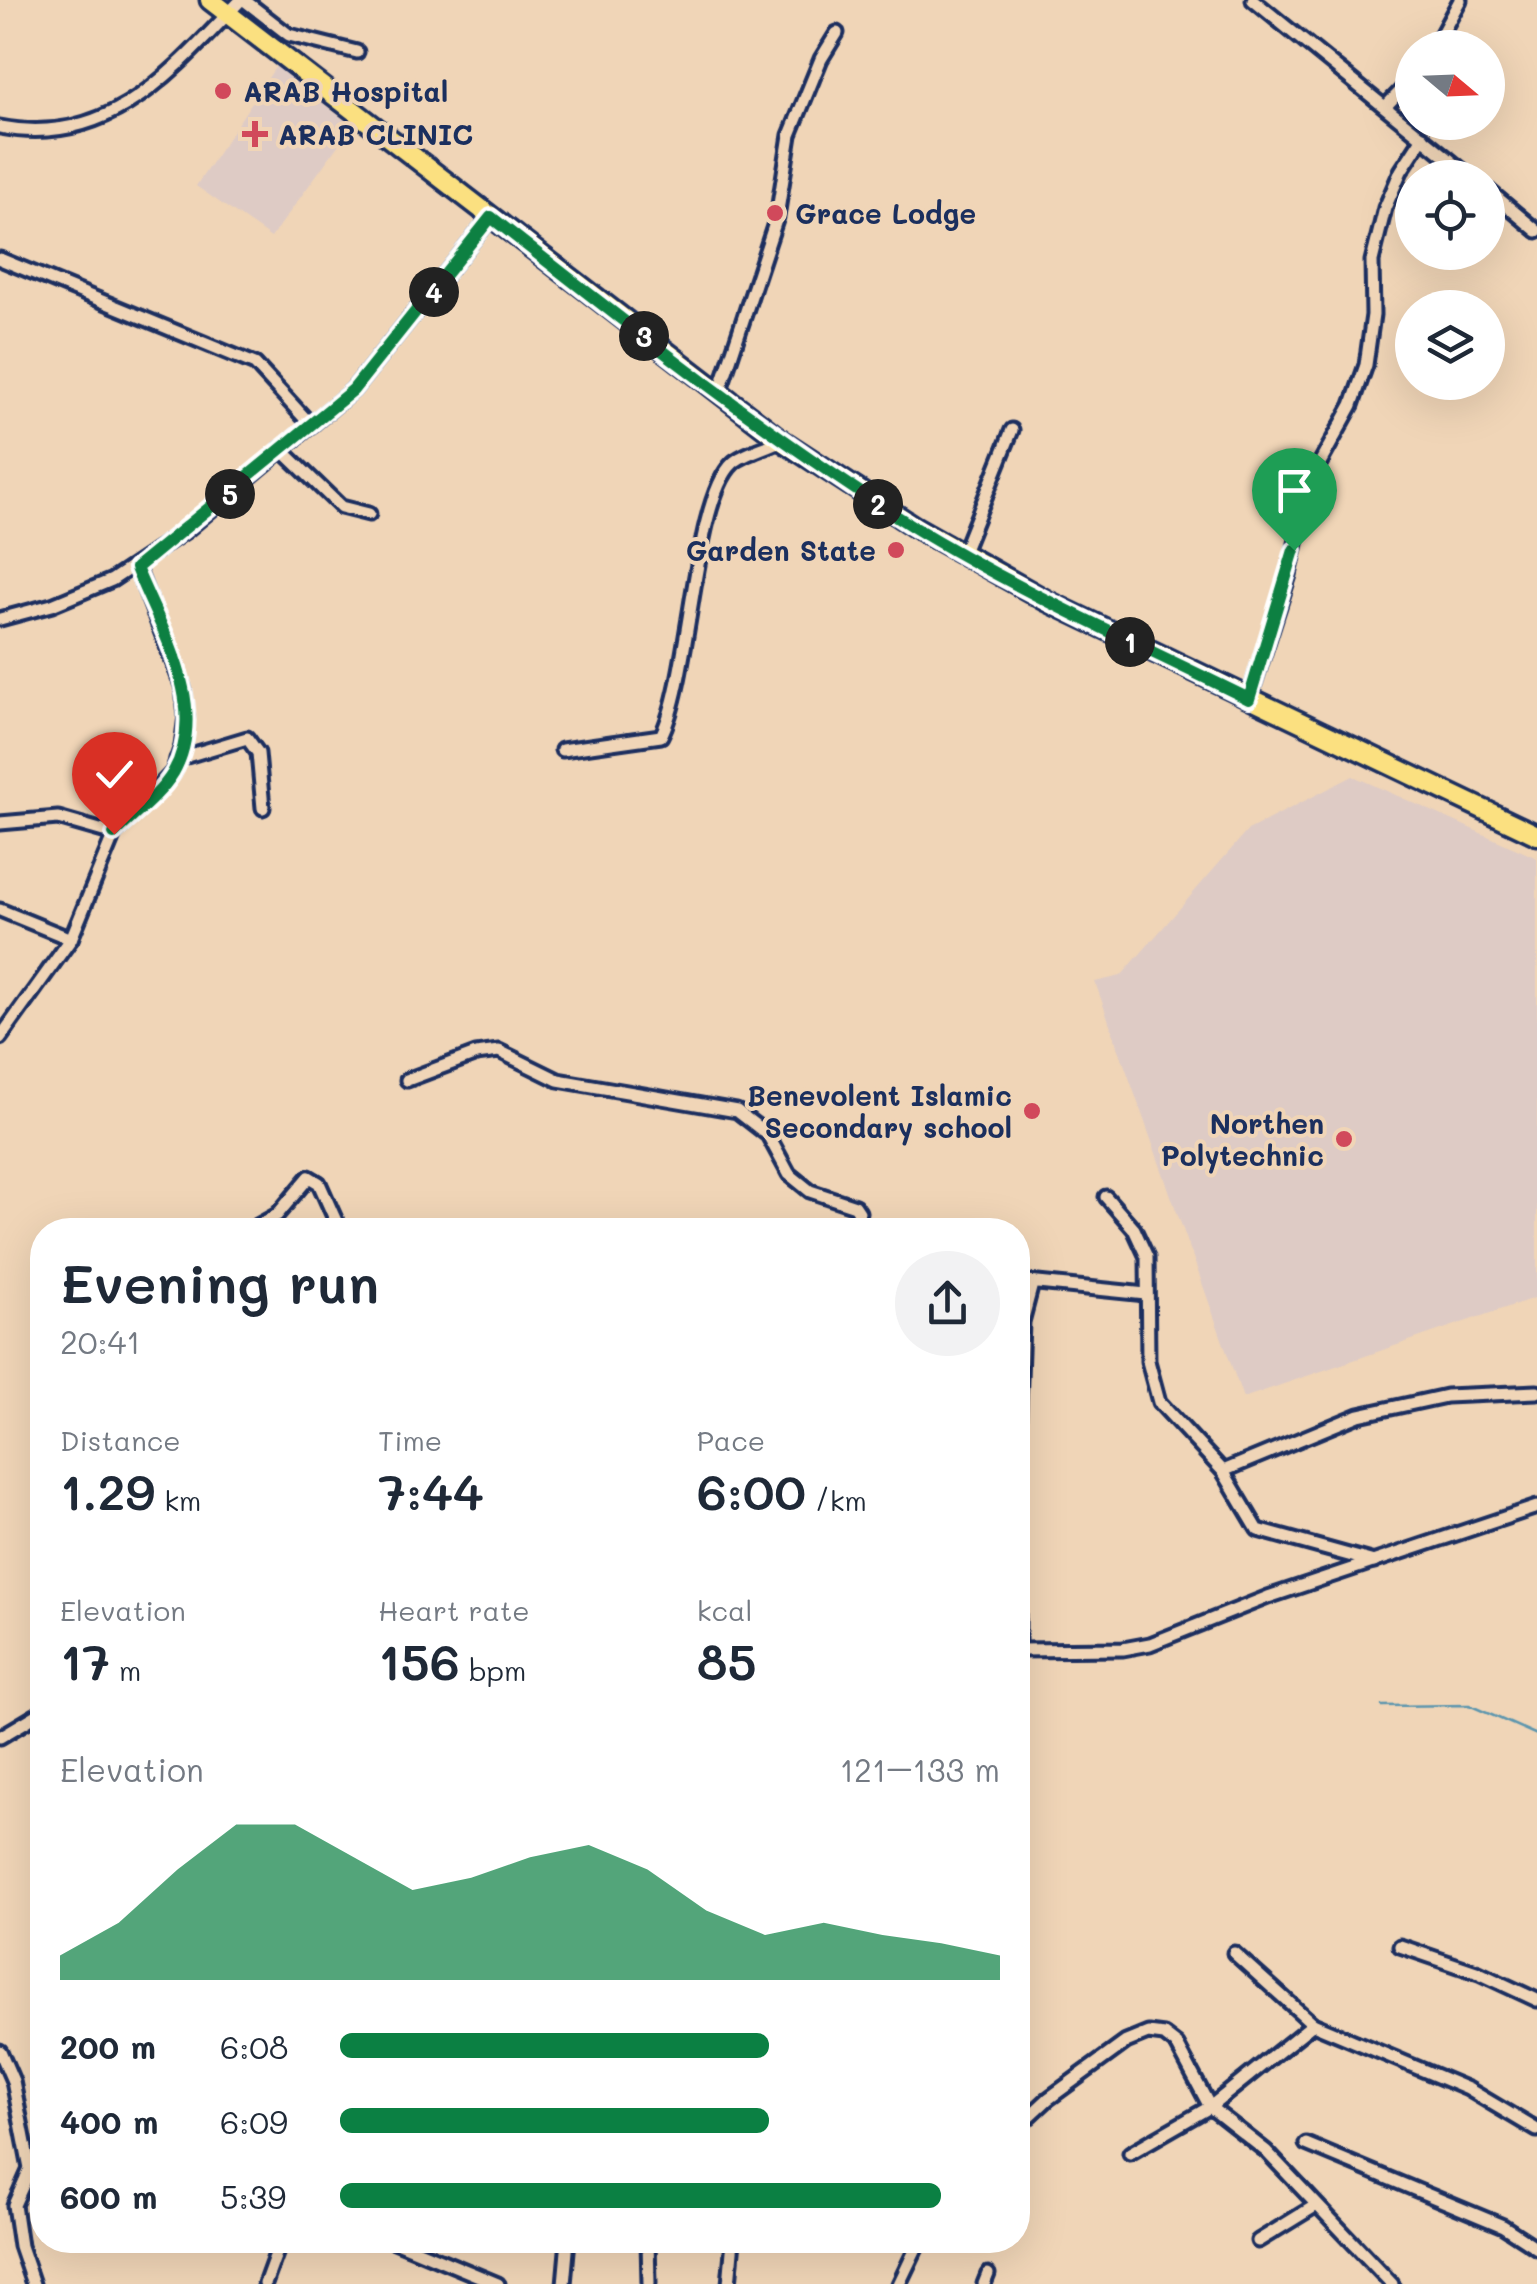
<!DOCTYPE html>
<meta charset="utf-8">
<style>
:root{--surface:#fff;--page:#f2f2f3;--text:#1f2937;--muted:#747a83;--accent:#0b8043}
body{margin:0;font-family:Mali,sans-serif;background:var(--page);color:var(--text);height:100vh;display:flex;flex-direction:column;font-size:38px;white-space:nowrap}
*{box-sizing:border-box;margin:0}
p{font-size:32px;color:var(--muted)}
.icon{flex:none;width:55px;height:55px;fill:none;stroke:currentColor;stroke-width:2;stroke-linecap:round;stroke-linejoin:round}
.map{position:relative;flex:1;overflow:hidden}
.sheet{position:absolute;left:30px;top:1218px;width:1000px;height:1035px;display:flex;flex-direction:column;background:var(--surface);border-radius:40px;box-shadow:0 10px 40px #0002}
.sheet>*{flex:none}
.needle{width:65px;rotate:109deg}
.controls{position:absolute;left:1395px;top:30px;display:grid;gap:20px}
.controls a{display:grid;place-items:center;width:110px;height:110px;border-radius:50%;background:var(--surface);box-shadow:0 10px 40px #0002;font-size:50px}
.pin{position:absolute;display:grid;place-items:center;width:85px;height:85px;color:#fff;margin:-102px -42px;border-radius:50% 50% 50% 0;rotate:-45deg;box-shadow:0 0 10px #0007}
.pin .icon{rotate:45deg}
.km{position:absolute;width:50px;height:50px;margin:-25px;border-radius:50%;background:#222;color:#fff;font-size:28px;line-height:50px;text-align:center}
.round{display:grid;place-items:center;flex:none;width:105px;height:105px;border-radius:52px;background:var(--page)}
.head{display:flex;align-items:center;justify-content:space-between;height:170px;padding:0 30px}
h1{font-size:55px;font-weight:600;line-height:75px}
.figures{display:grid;grid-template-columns:repeat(3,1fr);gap:15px;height:170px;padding:10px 30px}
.figures div{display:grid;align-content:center}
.figures b{font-size:50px;font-weight:600}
.figures small{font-size:28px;font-weight:400}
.figures p{font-size:28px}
.chart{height:280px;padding:20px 30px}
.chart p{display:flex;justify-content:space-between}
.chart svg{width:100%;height:180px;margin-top:10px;fill:var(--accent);opacity:.7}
ul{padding:0 30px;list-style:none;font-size:32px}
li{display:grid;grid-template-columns:160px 120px 1fr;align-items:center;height:75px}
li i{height:25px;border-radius:12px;background:var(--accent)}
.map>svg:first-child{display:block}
.built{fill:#decbc5}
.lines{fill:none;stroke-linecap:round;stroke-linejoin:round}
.stream{stroke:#5d96ae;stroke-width:2.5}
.minor-casing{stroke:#1b2f5e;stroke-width:19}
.primary-casing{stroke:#1b2f5e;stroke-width:25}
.minor{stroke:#f0d5b7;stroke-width:11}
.primary{stroke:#fbe080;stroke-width:18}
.route-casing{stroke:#fff;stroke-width:20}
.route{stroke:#0b8043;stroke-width:12}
.poi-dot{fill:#d1495b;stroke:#f0d5b7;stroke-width:4}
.labels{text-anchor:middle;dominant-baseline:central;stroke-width:8;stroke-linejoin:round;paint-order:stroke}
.poi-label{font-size:28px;font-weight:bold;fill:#1b2f5e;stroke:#f0d5b7;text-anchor:start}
</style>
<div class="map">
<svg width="1537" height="2284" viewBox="0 0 1537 2284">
<rect width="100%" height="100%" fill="#f0d5b7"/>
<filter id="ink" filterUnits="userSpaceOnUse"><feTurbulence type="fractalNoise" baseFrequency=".01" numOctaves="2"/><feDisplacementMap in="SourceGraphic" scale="20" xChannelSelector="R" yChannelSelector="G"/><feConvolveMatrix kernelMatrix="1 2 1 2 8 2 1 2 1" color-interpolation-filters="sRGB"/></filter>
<g filter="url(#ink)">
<g class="built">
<path d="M 276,66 L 352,126 L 271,238 L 196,186 Z"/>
<path d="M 1353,776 L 1537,858 L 1537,1297 L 1243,1398 L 1095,982 L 1121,976 L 1248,830 Z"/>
</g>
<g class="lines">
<path class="stream" d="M 1382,1706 L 1469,1705 L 1537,1735"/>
<g class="minor-casing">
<g id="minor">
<path d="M 244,0 L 289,35 L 357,52"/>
<path d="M 1253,0 L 1472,178"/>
<path d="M 1434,48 L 1460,0"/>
<path d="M 1387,105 L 1412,79"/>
<path d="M 0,127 C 110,148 172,72 241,0"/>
<path d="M 1488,190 L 1537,231"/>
<path d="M 0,259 L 255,364 L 311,425"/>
<path d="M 719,393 L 777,217 L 790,135 L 821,59 L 837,33"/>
<path d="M 281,449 L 341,507 L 369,514"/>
<path d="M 962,555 L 1012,430"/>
<path d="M 0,619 L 52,605 L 112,580 L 187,530 L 353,390 L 491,217"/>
<path d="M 1249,699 L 1289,575 L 1310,481 L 1352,405 L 1366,365 L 1373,315 L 1372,261 L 1385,208 L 1401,171 L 1423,137"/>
<path d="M 562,750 L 661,736 C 691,678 693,500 733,463 C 744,453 767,448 781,440"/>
<path d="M 177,759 L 247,738 L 258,753 L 263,808"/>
<path d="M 0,823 L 58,818 L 114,834"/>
<path d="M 0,910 L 71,939"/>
<path d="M 0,1038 L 71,939 L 114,834 L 173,772 L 182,746 L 186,716 L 183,688 L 137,568"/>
<path d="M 407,1080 L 476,1054 L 499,1051 L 558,1080 L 737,1111 L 768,1135 L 789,1174 L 810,1191 L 855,1206 L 859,1212 L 853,1230"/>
<path d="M 1106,1197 L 1134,1229 L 1147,1257 L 1148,1361 L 1159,1402 L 1223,1471 L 1258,1530 L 1374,1562"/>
<path d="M 210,1230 L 243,1230"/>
<path d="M 250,1230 L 277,1215 L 309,1177 L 319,1183 L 340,1230"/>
<path d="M 1018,1281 L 1146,1294"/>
<path d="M 1018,1436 L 1022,1322 L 1032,1284"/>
<path d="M 1223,1471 L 1359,1415 L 1446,1396 L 1537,1392"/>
<path d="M 1018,1545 L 1018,1643"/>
<path d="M 1018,1650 L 1123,1649 L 1150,1644 L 1268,1597 L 1537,1507"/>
<path d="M 0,1737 L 42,1712"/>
<path d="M 1400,1946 L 1479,1973 L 1537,2000"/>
<path d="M 1234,1953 L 1313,2024 L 1468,2089 L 1537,2130"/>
<path d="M 0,2051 L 13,2081 L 30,2169 L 14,2205 L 20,2246 L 33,2284"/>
<path d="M 1018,2127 L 1048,2099 L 1126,2042 L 1148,2033 L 1164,2035 L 1177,2045 L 1210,2107 L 1266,2151 L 1392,2284"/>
<path d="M 1306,2144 L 1503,2226 L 1537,2248"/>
<path d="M 1130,2153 L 1210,2107 L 1313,2024"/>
<path d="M 392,2240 L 498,2284"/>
<path d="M 648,2240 L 649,2284"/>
<path d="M 1258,2241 L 1315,2206"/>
<path d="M 265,2284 L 281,2240"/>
<path d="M 564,2284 L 568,2240"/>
<path d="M 729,2284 L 733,2240"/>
<path d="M 899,2284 L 920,2240"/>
<path d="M 984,2284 L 988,2274"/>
</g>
</g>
<g class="primary-casing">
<path id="primary" d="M 210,0 L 781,440 L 915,527 L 1047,601 L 1537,835"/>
</g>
<use href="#minor" class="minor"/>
<use href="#primary" class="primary"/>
</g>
</g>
<g class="lines" filter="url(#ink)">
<g class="route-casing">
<path id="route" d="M 114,834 C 133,815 159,796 173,773 C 211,707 160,628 136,568 L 353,390 L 491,217 C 628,325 764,433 912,526 C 1020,592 1136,643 1249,699 L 1294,550"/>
</g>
<use href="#route" class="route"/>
</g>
<g class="poi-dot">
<circle cx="223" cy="91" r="10"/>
<path d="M250 119h10v10h10v10h-10v10h-10v-10h-10v-10h10z"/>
<circle cx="775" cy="213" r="10"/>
<circle cx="896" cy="550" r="10"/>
<circle cx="1032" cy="1111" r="10"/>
<circle cx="1344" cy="1139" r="10"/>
</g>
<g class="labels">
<g class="poi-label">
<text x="243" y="91">ARAB Hospital</text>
<text x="278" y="134">ARAB CLINIC</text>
<text x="795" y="213">Grace Lodge</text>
<text x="876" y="550" text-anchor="end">Garden State</text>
<text x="1012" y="1095" text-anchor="end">Benevolent Islamic<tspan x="1012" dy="32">Secondary school</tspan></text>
<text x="1324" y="1123" text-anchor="end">Northen<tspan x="1324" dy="32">Polytechnic</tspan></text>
</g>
</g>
</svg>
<div class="controls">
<a><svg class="needle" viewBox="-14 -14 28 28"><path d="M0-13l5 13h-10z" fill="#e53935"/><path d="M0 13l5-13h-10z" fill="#747a83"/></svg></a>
<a><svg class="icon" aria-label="locate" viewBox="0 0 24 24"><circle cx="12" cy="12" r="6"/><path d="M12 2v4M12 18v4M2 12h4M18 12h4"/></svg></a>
<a><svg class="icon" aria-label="layers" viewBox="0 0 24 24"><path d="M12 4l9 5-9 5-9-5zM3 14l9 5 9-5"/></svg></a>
</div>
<div class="pin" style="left:1294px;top:550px;background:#1e9e55"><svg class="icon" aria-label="arrive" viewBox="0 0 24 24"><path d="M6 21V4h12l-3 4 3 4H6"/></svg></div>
<div class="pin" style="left:114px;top:834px;background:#d93025"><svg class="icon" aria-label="check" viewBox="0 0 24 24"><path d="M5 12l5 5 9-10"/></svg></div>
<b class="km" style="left:1130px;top:642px">1</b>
<b class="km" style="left:878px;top:504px">2</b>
<b class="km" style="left:644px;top:336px">3</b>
<b class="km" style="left:434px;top:292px">4</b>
<b class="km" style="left:230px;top:494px">5</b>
<section class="sheet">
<div class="head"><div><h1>Evening run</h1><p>20:41</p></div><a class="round"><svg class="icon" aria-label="share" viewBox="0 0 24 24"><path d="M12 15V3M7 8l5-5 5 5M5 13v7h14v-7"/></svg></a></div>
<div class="figures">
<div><p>Distance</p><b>1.29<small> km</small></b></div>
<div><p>Time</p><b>7:44</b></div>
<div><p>Pace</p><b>6:00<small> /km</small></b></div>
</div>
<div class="figures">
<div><p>Elevation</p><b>17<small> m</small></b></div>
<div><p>Heart rate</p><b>156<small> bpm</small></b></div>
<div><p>kcal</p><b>85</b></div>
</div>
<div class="chart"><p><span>Elevation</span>121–133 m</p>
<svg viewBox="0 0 160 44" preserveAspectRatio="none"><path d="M0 44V38L10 30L20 17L30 6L40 6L50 14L60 22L70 19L80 14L90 11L100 17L110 27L120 33L130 30L140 33L150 35L160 38V44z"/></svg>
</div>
<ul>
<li><b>200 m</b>6:08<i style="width:65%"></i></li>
<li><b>400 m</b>6:09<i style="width:65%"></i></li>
<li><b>600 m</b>5:39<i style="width:91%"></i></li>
</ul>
</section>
</div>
